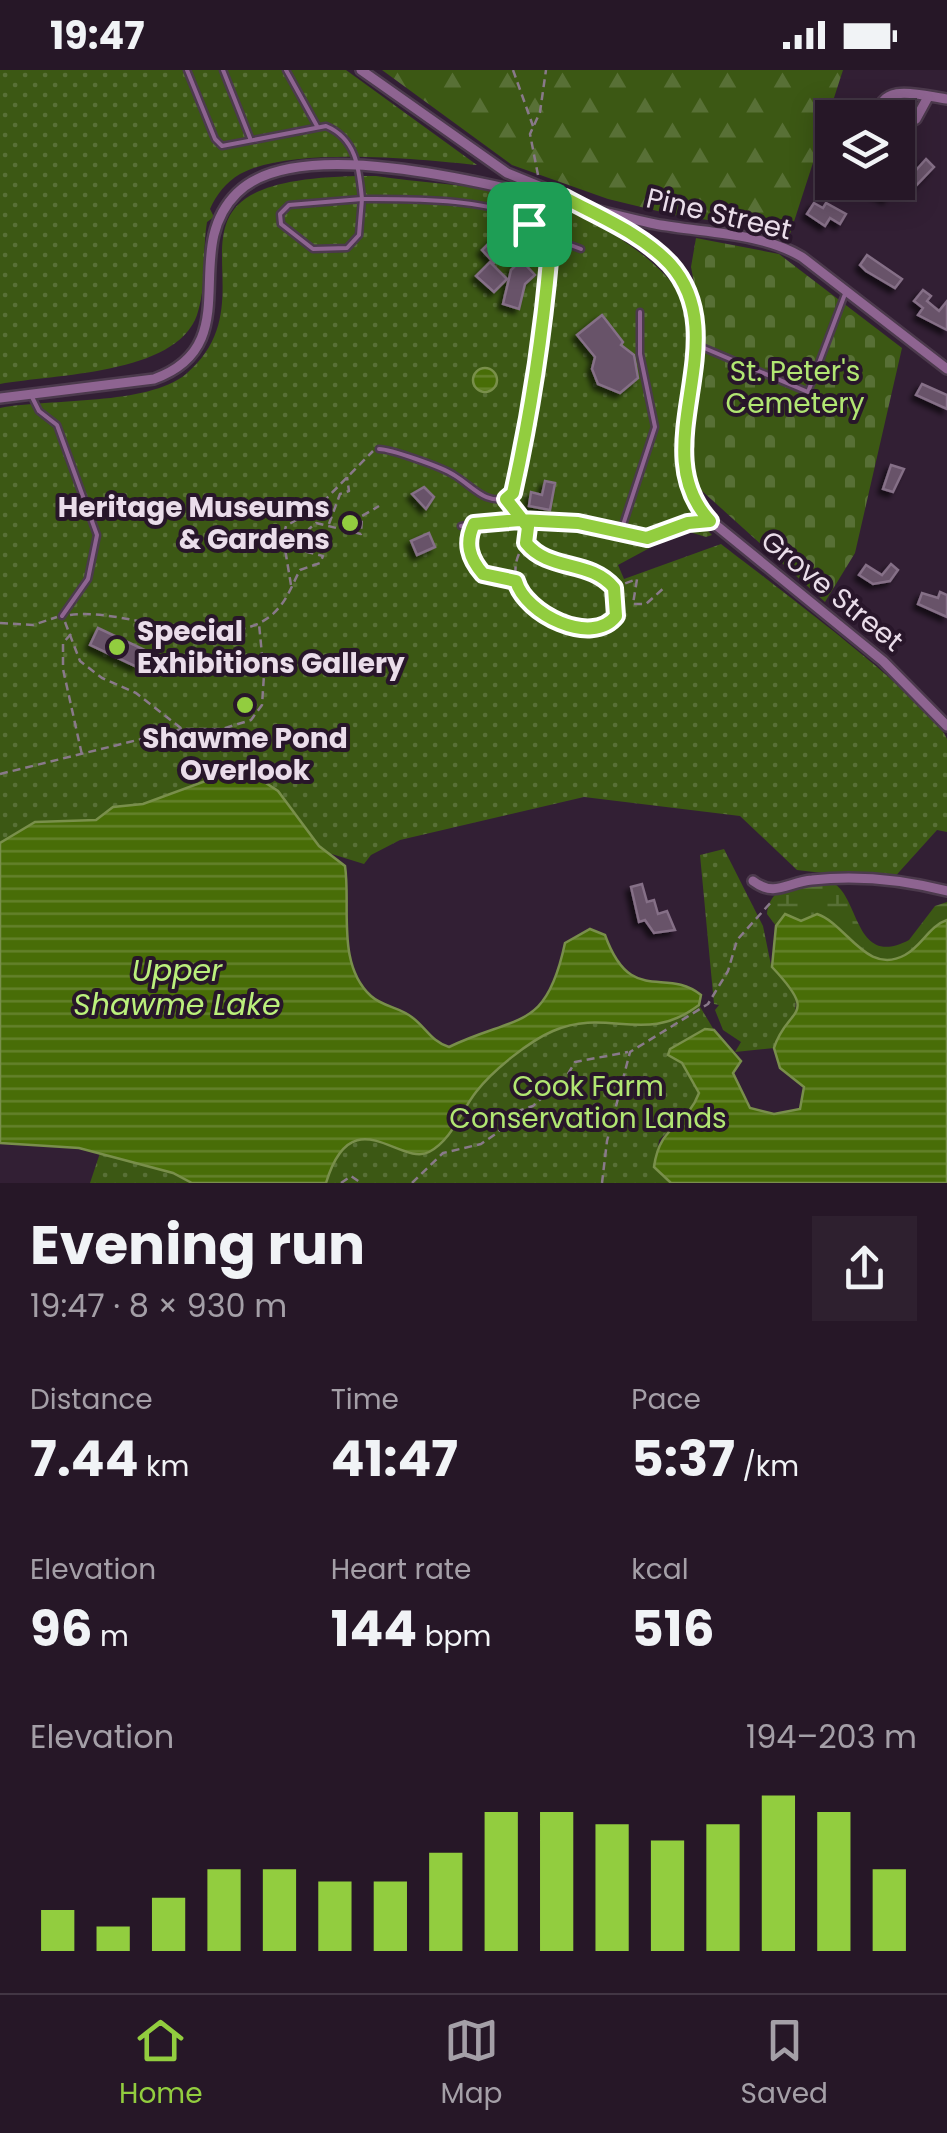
<!DOCTYPE html>
<meta charset="utf-8">
<style>
:root{--surface:#261727;--page:#2e202f;--text:#f1f3f6;--muted:#a49fa7;--line:#423644;--accent:#92cd3f}
body{margin:0;font-family:Poppins,sans-serif;background:var(--page);color:var(--text);height:100vh;display:flex;flex-direction:column;font-size:38px;white-space:nowrap}
*{box-sizing:border-box;margin:0}
p{font-size:32px;color:var(--muted)}
.icon{flex:none;width:55px;height:55px;fill:none;stroke:currentColor;stroke-width:2;stroke-linecap:round;stroke-linejoin:round}
.map{position:relative;height:1113px;overflow:hidden}
.panel{display:flex;flex-direction:column;background:var(--surface);flex:1}
.panel>*{flex:none}
.fabs{position:absolute;left:815px;top:30px;display:grid;gap:20px}
.fabs a{display:grid;place-items:center;width:100px;height:100px;border-radius:0px;background:var(--surface);box-shadow:0 5px 25px #0003,0 0 0 2px var(--line);font-size:50px}
.pin{position:absolute;display:grid;place-items:center;width:85px;height:85px;color:#fff;margin:-42px;border-radius:20px;box-shadow:0 5px 15px #0006}
.round{display:grid;place-items:center;flex:none;width:105px;height:105px;border-radius:0px;background:var(--page)}
.summary{display:flex;align-items:center;justify-content:space-between;height:170px;padding:0 30px}
h1{font-size:55px;font-weight:700;line-height:75px}
.figures{display:grid;grid-template-columns:repeat(3,1fr);gap:15px;height:170px;padding:10px 30px}
.figures div{display:grid;align-content:center}
.figures b{font-size:50px;font-weight:700}
.figures small{font-size:28px;font-weight:400}
.figures p{font-size:28px}
.chart{height:280px;padding:20px 30px}
.chart p{display:flex;justify-content:space-between}
.chart svg{width:100%;height:180px;margin-top:10px;stroke:var(--accent);stroke-width:6}
.status{display:flex;justify-content:space-between;align-items:center;height:70px;padding:0 50px;background:var(--surface);direction:ltr}
.status svg{height:28px;fill:currentColor}
.tabs{display:flex;justify-content:space-around;align-items:center;height:140px;border-top:2px solid var(--line);background:var(--surface);font-size:28px;color:var(--muted)}
.tabs a{display:grid;justify-items:center;gap:5px}
.tabs .selected{color:var(--accent)}
.map>svg:first-child{display:block}
.forest{fill:url(#forest-firs)}
.wetland{fill:url(#wetland-marsh)}
.cemetery{fill:url(#cemetery-stones)}
.park{fill:url(#park-dots)}
.water{fill:url(#water-rules);stroke:#798f4b;stroke-width:2.5}
.building{fill:#685269;stroke:#856f87;stroke-width:2.5;filter:url(#shadow)}
.lines{fill:none;stroke-linecap:round;stroke-linejoin:round}
.lane-casing{stroke:#4c3a4d;stroke-width:9}
.street-casing{stroke:#4c3a4d;stroke-width:14}
.path{stroke:#89798a;stroke-width:2.5;stroke-dasharray:8 5;stroke-linecap:butt}
.lane{stroke:#8e6491;stroke-width:4}
.street{stroke:#8e6491;stroke-width:9}
.route-casing{stroke:#fff;stroke-width:20}
.route{stroke:#92cd3f;stroke-width:12}
.poi-dot{fill:#92cd3f;stroke:#28162a;stroke-width:4}
.labels{text-anchor:middle;dominant-baseline:central;stroke-width:8;stroke-linejoin:round;paint-order:stroke}
.street-label{font-size:28px;fill:#eaddea;stroke:#28162a}
.park-label{font-size:28px;fill:#b1e672;stroke:#28162a}
.poi-label{font-size:28px;font-weight:bold;fill:#eaddea;stroke:#28162a;text-anchor:end}
.water-label{font-size:30px;font-style:italic;fill:#bbf07c;stroke:#28162a}
</style>
<div class="status"><b>19:47</b><svg viewBox="0 0 49 12"><path d="M0 12V9h3v3zM5 12V6h3v6zM10 12V3h3v9zM15 12V0h3v12zM26 1h20v11H26zM47 4h2v5h-2z"/></svg></div>
<div class="map">
<svg width="947" height="1113" viewBox="0 0 947 1113">
<defs>
<pattern id="forest-firs" width="22" height="20" patternUnits="userSpaceOnUse" patternTransform="scale(2.5)"><rect width="22" height="20" fill="#3c5814"/><path d="M5 1l3.5 6h-7zM16 11l3.5 6h-7z" fill="#587036"/></pattern>
<pattern id="wetland-marsh" width="20" height="14" patternUnits="userSpaceOnUse" patternTransform="scale(2.5)"><rect width="20" height="14" fill="#3c5814"/><path d="M1 5h8M5 5V1M11 12h8M15 12V8" fill="none" stroke="#587036"/></pattern>
<pattern id="cemetery-stones" width="16" height="16" patternUnits="userSpaceOnUse" patternTransform="scale(2.5)"><rect width="16" height="16" fill="#3c5814"/><path d="M2 7V4a2 2 0 0 1 4 0v3zM10 15v-3a2 2 0 0 1 4 0v3z" fill="#587036"/></pattern>
<pattern id="park-dots" width="8" height="8" patternUnits="userSpaceOnUse" patternTransform="scale(2.5)"><rect width="8" height="8" fill="#3c5814"/><path d="M2 2h.1M6 6h.1" fill="none" stroke="#587036" stroke-width="1.8" stroke-linecap="round"/></pattern>
<pattern id="water-rules" width="6" height="5" patternUnits="userSpaceOnUse" patternTransform="scale(2.5)"><rect width="6" height="5" fill="#486d07"/><path d="M0 2.5h6" fill="none" stroke="#63812b"/></pattern>
<filter id="shadow"><feDropShadow dx="-4.5" dy="4.5" stdDeviation="2.5" flood-color="#0009"/></filter>
</defs>
<rect width="100%" height="100%" fill="#321f34"/>
<path class="forest" d="M 382,0 L 843,0 L 789,167 L 775,160 L 674,145 L 608,129 L 512,95 Z"/>
<path class="wetland" d="M 835,814 C 860,832 856,898 909,870 L 935,836 L 947,832 L 947,850 C 929,856 922,876 905,885 C 868,904 845,857 817,844 L 801,852 L 785,844 L 776,856 L 767,844 C 771,809 806,816 835,814 Z"/>
<path class="cemetery" d="M 696,168 L 779,184 L 902,278 L 855,483 L 825,532 L 691,411 L 703,259 L 691,197 Z"/>
<g class="park">
<path d="M 0,0 L 346,0 L 477,95 C 419,89 291,76 240,104 C 226,112 216,125 210,139 L 214,147 L 207,152 C 202,182 207,215 197,245 C 176,305 54,304 0,314 Z"/>
<path d="M 376,106 C 427,114 484,115 534,128 C 581,140 685,197 689,250 C 696,328 643,401 712,465 L 706,467 L 683,460 L 618,495 L 624,509 L 721,474 C 758,503 938,636 947,669 C 947,696 947,734 947,762 L 937,760 L 891,811 L 797,800 L 740,746 L 584,727 L 400,770 L 371,785 L 364,794 L 322,781 L 230,703 L 143,734 L 113,737 L 96,750 L 35,752 L 0,773 L 0,338 C 51,328 147,336 186,304 C 285,220 121,104 376,106 Z"/>
<path d="M 724,779 L 763,856 L 771,895 L 796,926 L 795,948 L 774,978 L 735,982 L 741,972 L 723,960 L 715,940 L 719,935 L 714,934 L 700,785 Z"/>
<path d="M 699,935 L 714,960 L 705,959 L 670,980 L 669,985 L 682,993 L 699,1023 L 688,1042 L 659,1070 L 655,1097 L 671,1113 L 326,1113 C 353,1027 399,1097 429,1082 C 452,1070 461,1041 476,1022 C 492,1002 529,971 553,961 C 609,937 645,976 699,935 Z"/>
<path d="M 100,1083 L 173,1103 L 192,1113 L 90,1113 Z"/>
</g>
<g class="water">
<circle cx="485" cy="310" r="12"/>
<path d="M 230,702 L 255,706 L 278,721 L 319,776 L 345,796 C 351,836 336,894 371,926 C 383,937 400,937 413,948 C 426,958 432,972 449,977 C 518,944 546,962 565,873 L 590,859 L 605,865 C 631,937 665,896 701,925 L 699,935 C 645,976 609,937 553,961 C 529,971 492,1001 476,1022 C 461,1041 452,1070 429,1082 C 400,1097 352,1027 326,1113 L 192,1113 L 173,1103 L 79,1078 L 0,1073 L 0,773 L 35,752 L 96,750 L 113,737 L 143,734 Z"/>
<path d="M 785,844 L 801,851 L 817,844 C 847,854 866,906 905,885 C 922,876 929,856 947,850 L 947,1113 L 671,1113 L 654,1097 C 660,1053 686,1058 699,1023 L 682,993 L 668,985 L 670,979 L 705,959 L 714,960 L 741,991 L 733,1003 L 750,1038 L 774,1044 L 800,1039 L 804,1017 L 780,998 L 774,978 C 787,936 821,949 772,897 L 776,856 Z"/>
</g>
<g class="building">
<path d="M 926,89 L 934,97 L 909,123 L 902,116 Z"/>
<path d="M 880,112 L 895,112 L 887,129 L 875,123 Z"/>
<path d="M 814,133 L 823,138 L 826,133 L 846,144 L 840,154 L 830,148 L 825,156 L 807,144 Z"/>
<path d="M 494,168 L 506,181 L 494,193 L 482,180 Z"/>
<path d="M 867,185 L 902,209 L 895,218 L 866,201 L 860,195 Z"/>
<path d="M 521,190 L 535,205 L 525,214 L 519,239 L 503,234 L 511,200 Z"/>
<path d="M 490,192 L 507,209 L 494,222 L 476,206 Z"/>
<path d="M 923,220 L 931,226 L 927,231 L 939,241 L 947,231 L 947,260 L 918,245 L 923,238 L 914,231 Z"/>
<path d="M 602,245 L 623,272 L 621,275 L 634,285 L 638,308 L 620,323 L 598,314 L 592,299 L 595,287 L 577,265 Z"/>
<path d="M 922,314 L 947,325 L 947,339 L 916,325 Z"/>
<path d="M 891,395 L 904,399 L 893,422 L 883,419 Z"/>
<path d="M 545,411 L 555,413 L 550,440 L 529,436 L 531,422 L 542,425 Z"/>
<path d="M 424,417 L 434,427 L 426,439 L 412,424 Z"/>
<path d="M 429,463 L 435,477 L 417,485 L 411,471 Z"/>
<path d="M 891,494 L 898,500 L 890,511 L 873,514 L 859,505 L 866,495 L 882,505 Z"/>
<path d="M 940,522 L 947,525 L 947,547 L 918,534 L 922,523 L 938,528 Z"/>
<path d="M 98,558 L 145,580 L 137,597 L 90,575 Z"/>
<path d="M 642,814 L 647,832 L 654,830 L 658,844 L 667,841 L 675,860 L 654,863 L 645,850 L 639,852 L 631,817 Z"/>
</g>
<g class="lines">
<g class="lane-casing">
<g id="lane">
<path d="M 187,0 L 215,69 L 222,76 L 326,56 C 357,69 359,99 362,129 C 400,129 501,127 529,154"/>
<path d="M 223,0 L 250,68"/>
<path d="M 286,0 L 317,56"/>
<path d="M 362,129 L 359,165 L 347,178 L 313,179 L 281,154 L 280,144 L 289,135 Z"/>
<path d="M 533,150 L 561,158 L 566,167 L 564,176 L 553,181 L 536,174 L 526,159 Z"/>
<path d="M 557,155 L 564,133"/>
<path d="M 565,173 L 581,179"/>
<path d="M 640,242 L 640,284 L 655,357 L 622,458 L 626,463 C 655,471 679,454 708,451"/>
<path d="M 697,275 L 808,322 L 845,224"/>
<path d="M 31,325 L 39,341 L 57,355 L 97,465 L 88,509 L 62,546"/>
<path d="M 379,379 C 390,379 442,397 454,405 C 474,417 484,435 510,428 L 536,312 L 550,180"/>
<path d="M 461,456 C 517,446 571,450 626,463"/>
</g>
</g>
<g class="street-casing">
<g id="street">
<path d="M 361,0 L 507,103 L 556,123"/>
<path d="M 879,48 C 878,10 923,26 947,29"/>
<path d="M 898,59 L 916,49 L 928,27"/>
<path d="M 583,138 C 612,153 643,168 667,191 C 743,264 640,379 711,451 L 883,591 L 947,656"/>
<path d="M 0,328 L 154,309 C 249,275 178,181 237,123 C 309,51 564,136 655,154 C 702,163 761,162 802,187 L 947,299"/>
<path d="M 753,811 C 775,828 788,812 812,810 C 857,805 904,810 947,821"/>
</g>
</g>
<g class="path">
<path d="M 513,0 L 533,56"/>
<path d="M 538,105 L 530,64 L 540,42 L 546,0"/>
<path d="M 329,454 L 340,424 L 349,421 L 347,407"/>
<path d="M 471,460 C 462,494 485,506 515,511"/>
<path d="M 526,473 C 490,516 554,565 598,560 C 607,560 610,553 615,546 L 613,518 C 590,489 549,502 526,473 L 528,458"/>
<path d="M 291,515 L 283,467 L 286,456 L 317,438 L 373,381"/>
<path d="M 613,518 L 637,509 L 633,534 L 646,534 L 666,516"/>
<path d="M 70,545 C 127,536 238,593 281,535 C 289,525 294,511 300,500 L 320,493 L 323,486 L 300,480 L 328,473 L 324,467 L 310,464 L 309,459 L 316,453 L 361,464 L 362,446 L 379,436"/>
<path d="M 65,552 L 80,591 L 102,608 L 136,623 L 182,659 L 222,659 L 251,650 L 262,635 L 264,605 L 259,554"/>
<path d="M 0,553 L 33,555 L 57,547"/>
<path d="M 71,564 L 63,573 L 63,599 L 82,685"/>
<path d="M 0,704 L 182,659"/>
<path d="M 341,1113 L 351,1106 L 361,1113"/>
<path d="M 412,1113 L 443,1083 L 481,1074 L 497,1063 L 518,1041 L 533,1036 L 568,1004 L 575,992 L 628,982"/>
<path d="M 602,1113 L 607,1071 L 630,982 L 708,934 L 728,901 L 737,870 L 773,830"/>
</g>
<use href="#lane" class="lane"/>
<use href="#street" class="street"/>
</g>
<g class="lines">
<g class="route-casing">
<path id="route" d="M 529,154 L 527,166 L 550,180 C 543,263 531,342 513,423 L 506,429 L 528,457 L 526,473 C 549,502 590,489 614,518 L 616,546 C 592,577 525,544 516,511 L 483,504 C 469,488 465,473 474,454 L 520,450 L 578,453 L 647,468 L 688,453 L 710,451 C 642,379 738,270 670,194 C 642,164 600,147 565,128 L 557,155 L 539,150 L 529,154"/>
</g>
<use href="#route" class="route"/>
</g>
<g class="poi-dot">
<circle cx="350" cy="453" r="10"/>
<circle cx="117" cy="577" r="10"/>
<circle cx="245" cy="635" r="10"/>
</g>
<g class="labels">
<g class="street-label">
<text transform="translate(719 144) rotate(13)">Pine Street</text>
<text transform="translate(832 521) rotate(39)">Grove Street</text>
</g>
<g class="park-label">
<text x="795" y="301">St. Peter's<tspan x="795" dy="32">Cemetery</tspan></text>
<text x="588" y="1016">Cook Farm<tspan x="588" dy="32">Conservation Lands</tspan></text>
</g>
<g class="poi-label">
<text x="330" y="437">Heritage Museums<tspan x="330" dy="32">&amp; Gardens</tspan></text>
<text x="137" y="561" text-anchor="start">Special<tspan x="137" dy="32">Exhibitions Gallery</tspan></text>
<text x="245" y="668" text-anchor="middle">Shawme Pond<tspan x="245" dy="32">Overlook</tspan></text>
</g>
<g class="water-label">
<text x="177" y="900">Upper<tspan x="177" dy="34">Shawme Lake</tspan></text>
</g>
</g>
</svg>
<div class="fabs">
<a><svg class="icon" aria-label="layers" viewBox="0 0 24 24"><path d="M12 4l9 5-9 5-9-5zM3 14l9 5 9-5"/></svg></a>
</div>
<div class="pin" style="left:529px;top:154px;background:#1e9e55"><svg class="icon" aria-label="arrive" viewBox="0 0 24 24"><path d="M6 21V4h12l-3 4 3 4H6"/></svg></div>
</div>
<section class="panel">
<div class="summary"><div><h1>Evening run</h1><p>19:47 · 8 × 930 m</p></div><a class="round"><svg class="icon" aria-label="share" viewBox="0 0 24 24"><path d="M12 15V3M7 8l5-5 5 5M5 13v7h14v-7"/></svg></a></div>
<div class="figures">
<div><p>Distance</p><b>7.44<small> km</small></b></div>
<div><p>Time</p><b>41:47</b></div>
<div><p>Pace</p><b>5:37<small> /km</small></b></div>
</div>
<div class="figures">
<div><p>Elevation</p><b>96<small> m</small></b></div>
<div><p>Heart rate</p><b>144<small> bpm</small></b></div>
<div><p>kcal</p><b>516</b></div>
</div>
<div class="chart"><p><span>Elevation</span>194–203 m</p>
<svg viewBox="0 0 160 44" preserveAspectRatio="none"><path d="M5 44V34M15 44V38M25 44V31M35 44V24M45 44V24M55 44V27M65 44V27M75 44V20M85 44V10M95 44V10M105 44V13M115 44V17M125 44V13M135 44V6M145 44V10M155 44V24"/></svg>
</div>
</section>
<nav class="tabs">
<a class="selected"><svg class="icon" aria-label="home" viewBox="0 0 24 24"><path d="M3 11l9-7 9 7M6 9v11h12V9"/></svg>Home</a>
<a><svg class="icon" aria-label="map" viewBox="0 0 24 24"><path d="M3 6l6-2 6 2 6-2v14l-6 2-6-2-6 2zM9 4v14M15 6v14"/></svg>Map</a>
<a><svg class="icon" aria-label="saved" viewBox="0 0 24 24"><path d="M7 4h10v16l-5-4-5 4z"/></svg>Saved</a>
</nav>
